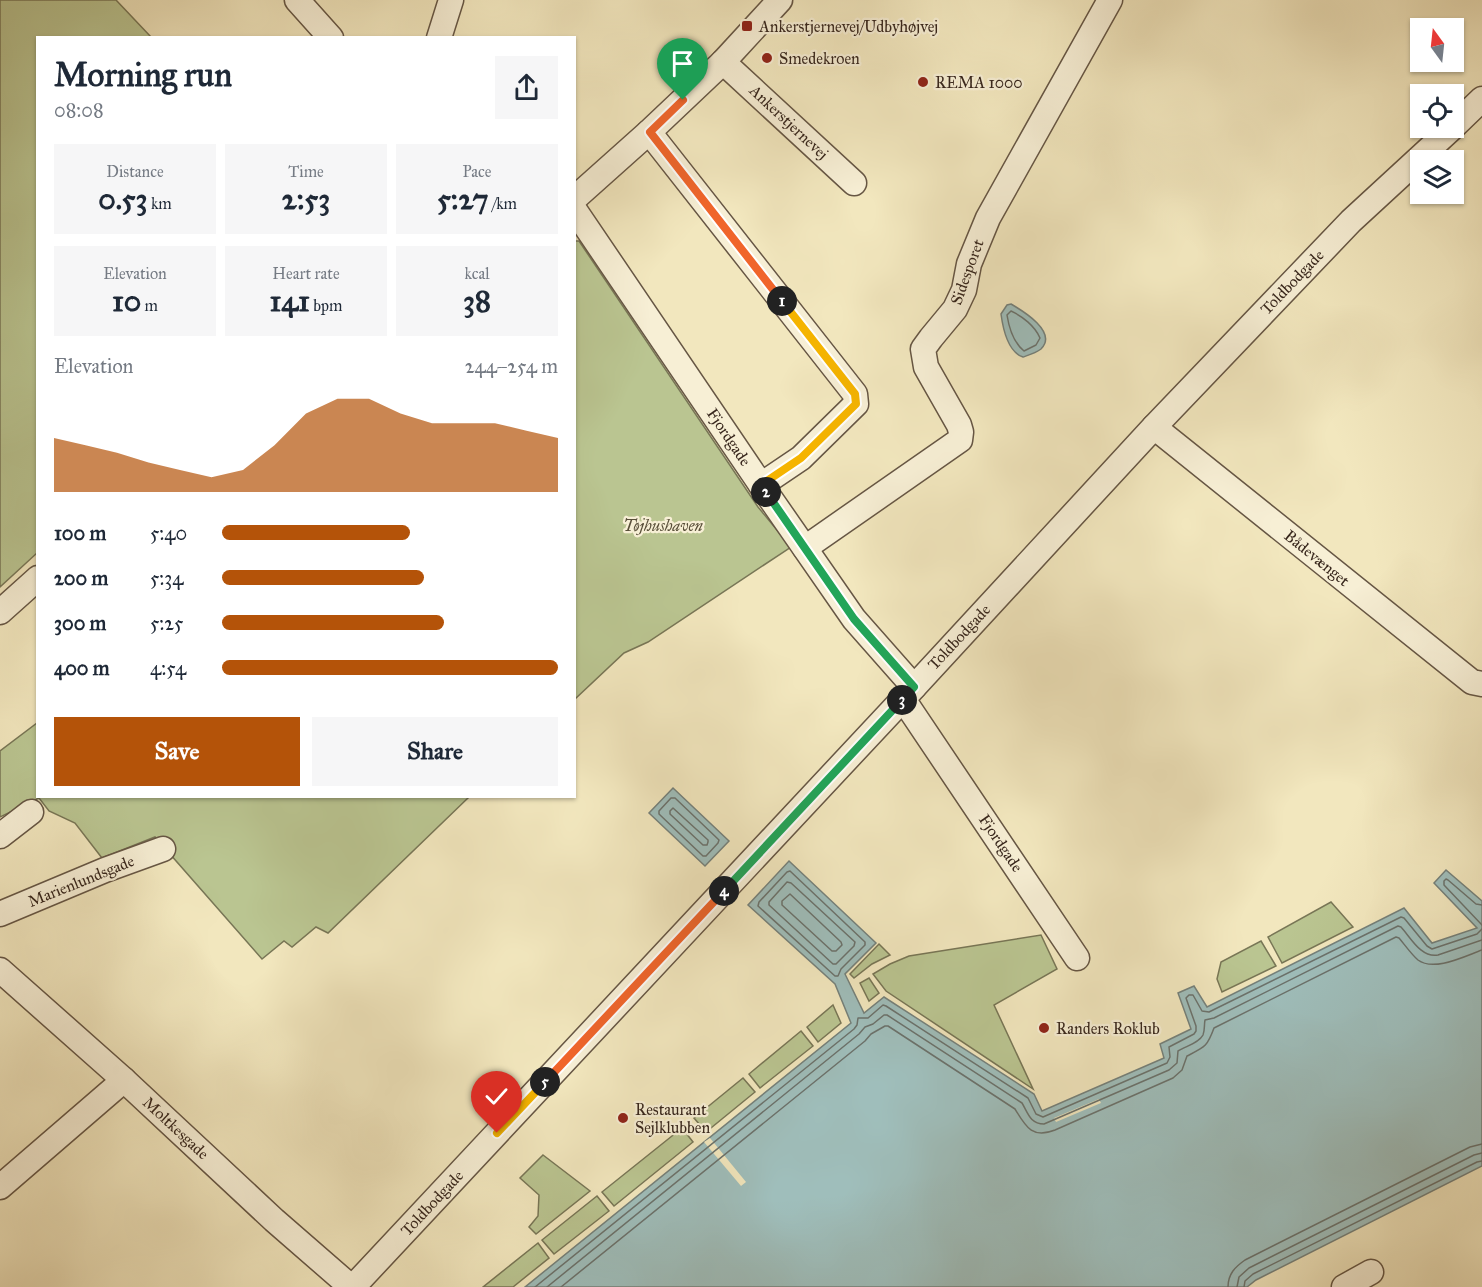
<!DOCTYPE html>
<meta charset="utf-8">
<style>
:root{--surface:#fff;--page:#f6f6f7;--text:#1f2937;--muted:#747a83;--accent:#b45309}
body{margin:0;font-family:"IM FELL Great Primer",serif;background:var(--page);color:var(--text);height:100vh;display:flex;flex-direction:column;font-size:22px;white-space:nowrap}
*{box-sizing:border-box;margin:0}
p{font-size:20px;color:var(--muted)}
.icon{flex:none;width:33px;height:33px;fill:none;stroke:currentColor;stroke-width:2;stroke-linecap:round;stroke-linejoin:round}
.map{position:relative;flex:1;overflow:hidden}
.details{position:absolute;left:36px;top:36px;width:540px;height:762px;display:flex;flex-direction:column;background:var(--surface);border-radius:0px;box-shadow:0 2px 4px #0004}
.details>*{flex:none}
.needle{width:39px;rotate:345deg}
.buttons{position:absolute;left:1410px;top:18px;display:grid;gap:12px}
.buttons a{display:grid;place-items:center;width:54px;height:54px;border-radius:0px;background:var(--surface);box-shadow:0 2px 4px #0004;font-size:30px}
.pin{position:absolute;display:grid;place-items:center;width:51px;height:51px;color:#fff;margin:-62px -26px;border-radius:50% 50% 50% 0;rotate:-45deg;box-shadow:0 0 6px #0007}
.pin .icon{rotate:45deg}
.km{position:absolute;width:30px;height:30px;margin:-15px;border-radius:50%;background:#222;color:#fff;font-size:16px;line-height:30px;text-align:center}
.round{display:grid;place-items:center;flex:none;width:63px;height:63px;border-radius:0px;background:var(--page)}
.headline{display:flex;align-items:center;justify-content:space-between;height:102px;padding:0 18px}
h1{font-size:33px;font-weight:800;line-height:45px}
.stats{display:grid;grid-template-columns:repeat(3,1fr);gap:9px;height:102px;padding:6px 18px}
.stats div{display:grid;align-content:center;border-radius:0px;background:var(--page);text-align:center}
.stats b{font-size:30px;font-weight:800}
.stats small{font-size:16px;font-weight:400}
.stats p{font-size:16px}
.chart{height:168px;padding:12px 18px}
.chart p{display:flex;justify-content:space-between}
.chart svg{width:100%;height:108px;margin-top:6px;fill:var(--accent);opacity:.7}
.cta{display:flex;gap:12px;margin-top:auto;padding:12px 18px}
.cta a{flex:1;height:69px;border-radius:0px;background:var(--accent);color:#fff;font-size:24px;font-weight:800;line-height:69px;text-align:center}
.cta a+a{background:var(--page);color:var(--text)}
ul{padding:0 18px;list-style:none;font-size:20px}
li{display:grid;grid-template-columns:96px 72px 1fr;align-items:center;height:45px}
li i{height:15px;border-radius:8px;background:var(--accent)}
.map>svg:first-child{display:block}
.green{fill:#bac591;stroke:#787656;stroke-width:1.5}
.water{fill:#9fbebb;stroke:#75817b;stroke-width:1.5}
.pier{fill:#f2e7be}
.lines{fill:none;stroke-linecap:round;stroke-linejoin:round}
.shore{stroke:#6b726c;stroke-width:1.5}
.minor-casing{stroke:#665644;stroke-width:27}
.minor{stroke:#f7efd5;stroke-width:24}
.split-1-casing{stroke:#fff;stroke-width:12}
.split-2-casing{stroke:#fff;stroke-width:12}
.split-3-casing{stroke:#fff;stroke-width:12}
.split-4-casing{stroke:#fff;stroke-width:12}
.split-5-casing{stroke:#fff;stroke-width:12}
.split-6-casing{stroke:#fff;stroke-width:12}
.split-1{stroke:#f0652b;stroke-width:8}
.split-2{stroke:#f5b400;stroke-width:8}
.split-3{stroke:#22a559;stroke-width:8}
.split-4{stroke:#22a559;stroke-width:8}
.split-5{stroke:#f0652b;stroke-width:8}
.split-6{stroke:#f5b400;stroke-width:8}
.poi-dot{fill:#8f2418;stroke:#f7efd5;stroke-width:2}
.labels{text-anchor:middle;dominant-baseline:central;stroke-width:4.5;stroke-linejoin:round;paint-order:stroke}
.poi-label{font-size:16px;fill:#37261c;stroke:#f7efd5;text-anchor:start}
.street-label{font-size:16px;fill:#37261c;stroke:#f7efd5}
.park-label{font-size:16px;font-style:italic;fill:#584e39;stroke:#f7efd5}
</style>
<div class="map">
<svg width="1482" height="1287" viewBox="0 0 1482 1287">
<rect width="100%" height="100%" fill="#f2e7be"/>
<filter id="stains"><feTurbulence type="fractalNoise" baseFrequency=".00333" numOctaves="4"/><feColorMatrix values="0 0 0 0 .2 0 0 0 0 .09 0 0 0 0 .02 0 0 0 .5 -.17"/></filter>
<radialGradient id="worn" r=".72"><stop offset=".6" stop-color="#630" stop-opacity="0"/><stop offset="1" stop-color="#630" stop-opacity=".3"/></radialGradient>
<g class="green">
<path d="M 0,0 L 116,0 L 151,37 L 38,38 L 37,553 L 0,587 Z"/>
<path d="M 575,241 L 579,241 L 758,507 L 791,547 L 648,642 L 624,653 L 575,699 Z"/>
<path d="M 37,723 L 38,796 L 469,797 L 328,933 L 316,927 L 292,947 L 284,941 L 262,959 L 155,837 L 102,858 L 75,823 L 49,811 L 39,798 L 0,817 L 0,751 Z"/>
<path d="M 1331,902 L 1353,927 L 1282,963 L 1268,937 Z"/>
<path d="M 1041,935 L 1057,969 L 994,1005 L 1033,1089 L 886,991 L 873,974 L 890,964 L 909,956 Z"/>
<path d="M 1261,941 L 1276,966 L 1222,992 L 1217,979 L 1221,962 Z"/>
<path d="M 879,944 L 890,955 L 872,964 L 854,978 L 850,974 Z"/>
<path d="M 869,978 L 879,993 L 869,1001 L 860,983 Z"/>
<path d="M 833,1005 L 841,1023 L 818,1042 L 807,1027 Z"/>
<path d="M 801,1031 L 813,1046 L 760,1088 L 749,1074 Z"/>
<path d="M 743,1078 L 755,1092 L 706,1132 L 694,1118 Z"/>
<path d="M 682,1128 L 693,1142 L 614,1206 L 602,1192 Z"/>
<path d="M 543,1155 L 590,1191 L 536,1234 L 529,1227 L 538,1216 L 539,1195 L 520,1178 Z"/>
<path d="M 597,1196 L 609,1211 L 554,1254 L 542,1240 Z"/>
<path d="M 538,1243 L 549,1258 L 513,1287 L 483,1287 Z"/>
</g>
<g class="water">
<path d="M 1011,304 C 1023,311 1058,332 1041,349 C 1036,353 1029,355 1023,357 C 1008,352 1003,329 1001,314 L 1007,305 Z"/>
<path d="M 673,788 L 729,841 L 705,866 L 649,813 Z"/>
<path d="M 789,861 L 876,943 L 845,974 L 864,1013 L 884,997 L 1034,1094 L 1042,1111 L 1164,1058 L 1160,1044 L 1191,1029 L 1178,993 L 1194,986 L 1207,1007 L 1404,908 L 1432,943 L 1477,928 L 1434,883 L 1446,870 L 1482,901 L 1482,1166 L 1256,1280 L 1247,1287 L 525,1287 L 851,1023 L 835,984 L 748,905 Z"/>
</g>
<g class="pier">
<path d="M 1099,1099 L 1101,1103 L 1056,1122 L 1054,1118 Z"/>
<path d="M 710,1138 L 746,1182 L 741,1186 L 704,1142 Z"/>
</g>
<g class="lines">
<g class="shore">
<path d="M 1011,311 C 1022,316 1035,326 1040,338 L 1036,345 L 1024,351 C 1013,342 1009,328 1007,315 Z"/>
<path d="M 671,798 L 675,798 L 719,840 L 718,843 L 706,856 L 703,856 L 659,814 L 659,811 Z"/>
<path d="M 673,808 L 708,840 L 708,842 L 707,845 L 703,845 L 670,814 L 670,811 Z"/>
<path d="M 790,871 L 865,942 L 865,945 L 841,969 L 838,976 L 835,976 L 758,906 L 759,902 L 787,872 Z"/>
<path d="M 787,882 L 791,883 L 855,942 L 854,946 L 836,964 L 833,964 L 769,905 L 769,902 Z"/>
<path d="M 790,894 L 841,942 L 842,945 L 836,951 L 832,951 L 782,905 L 782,901 Z"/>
<path d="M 1482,905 L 1476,904 L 1448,880 L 1446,879 L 1444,881 L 1444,885 L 1482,925"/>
<path d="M 535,1287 L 854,1029 L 857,1025 L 858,1018 L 868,1018 L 883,1005 L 886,1006 L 1028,1098 L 1036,1114 L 1043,1117 L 1167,1063 L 1170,1057 L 1169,1047 L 1194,1034 L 1196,1031 L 1196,1026 L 1186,998 L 1189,995 L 1193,995 L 1202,1011 L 1209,1012 L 1401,917 L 1404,918 L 1427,946 L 1432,949 L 1477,934 L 1482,929"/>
<path d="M 547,1287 L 859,1034 L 865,1027 L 873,1024 L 884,1015 L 887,1015 L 1022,1103 C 1028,1113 1030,1124 1044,1124 L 1169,1070 L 1177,1063 L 1178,1051 C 1186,1046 1199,1043 1203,1035 C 1205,1030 1204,1025 1205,1020 L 1214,1018 L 1398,926 L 1401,927 C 1411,938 1421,958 1438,955 L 1482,940"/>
<path d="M 561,1287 L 865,1041 L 871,1034 L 885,1026 L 888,1026 L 1015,1109 C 1026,1127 1032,1139 1055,1130 L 1173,1078 L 1182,1070 L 1187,1056 C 1205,1047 1207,1047 1214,1028 L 1396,937 L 1399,938 C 1405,945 1411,954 1418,960 C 1434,972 1465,956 1482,950"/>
<path d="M 1228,1287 C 1228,1274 1235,1267 1245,1260 L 1470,1147 L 1482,1144"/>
<path d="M 1237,1287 L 1239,1277 L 1249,1268 L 1474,1155 L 1482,1153"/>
<path d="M 1244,1287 L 1245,1281 L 1253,1274 L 1477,1162 L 1482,1161"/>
</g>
<g class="minor-casing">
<g id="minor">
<path d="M 297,0 L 331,38"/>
<path d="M 439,38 L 451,0"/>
<path d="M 723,62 L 854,183"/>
<path d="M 1454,126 L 1482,99"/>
<path d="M 649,132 L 855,394 L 856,404 L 801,458 L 761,485"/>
<path d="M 574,199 L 649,132 L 723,62 L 780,0"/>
<path d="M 574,209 L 761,485 L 854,619 L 914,687"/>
<path d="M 1154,427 L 1472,682 L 1482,684"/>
<path d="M 805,548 L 960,440 L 961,432 L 959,425 L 926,367 L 923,349 L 931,338 L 955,309 L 964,290 L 969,264 L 988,218 L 1110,0"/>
<path d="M 0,612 L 38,578"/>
<path d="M 903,699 L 1077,958"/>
<path d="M 0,836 L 31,812"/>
<path d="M 0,914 L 105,870 L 163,849"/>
<path d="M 0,970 L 124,1080 L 274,1220 L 351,1287"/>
<path d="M 0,1187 L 124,1080"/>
<path d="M 353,1287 L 903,699 L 1154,427 L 1351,221 L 1452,128"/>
<path d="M 1344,1287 L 1371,1272"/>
</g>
</g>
<use href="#minor" class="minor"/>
</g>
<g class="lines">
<g class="split-1-casing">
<path id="split-1" d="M 683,100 L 650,132 L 782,301"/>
</g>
<g class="split-2-casing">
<path id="split-2" d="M 766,492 L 761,485 L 801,458 L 856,404 L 855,394 L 782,301"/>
</g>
<g class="split-3-casing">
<path id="split-3" d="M 766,492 L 854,619 L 914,687 L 902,700"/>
</g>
<g class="split-4-casing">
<path id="split-4" d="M 724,891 L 902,700"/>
</g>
<g class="split-5-casing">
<path id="split-5" d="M 545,1082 L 724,891"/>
</g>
<g class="split-6-casing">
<path id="split-6" d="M 497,1133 L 545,1082"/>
</g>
<use href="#split-1" class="split-1"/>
<use href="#split-2" class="split-2"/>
<use href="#split-3" class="split-3"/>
<use href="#split-4" class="split-4"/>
<use href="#split-5" class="split-5"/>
<use href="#split-6" class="split-6"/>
</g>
<g class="poi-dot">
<rect x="741" y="20" width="12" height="12" rx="3"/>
<circle cx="767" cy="58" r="6"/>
<circle cx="923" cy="82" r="6"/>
<circle cx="1044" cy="1028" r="6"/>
<circle cx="623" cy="1118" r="6"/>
</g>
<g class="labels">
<g class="poi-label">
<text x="759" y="26">Ankerstjernevej/Udbyhøjvej</text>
<text x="779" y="58">Smedekroen</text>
<text x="935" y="82">REMA 1000</text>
<text x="1056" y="1028">Randers Roklub</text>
<text x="635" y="1109">Restaurant<tspan x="635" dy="18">Sejlklubben</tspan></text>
</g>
<g class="street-label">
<text transform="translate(789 122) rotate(43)">Ankerstjernevej</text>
<text transform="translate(967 272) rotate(-70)">Sidesporet</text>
<text transform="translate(1292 282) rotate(-46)">Toldbodgade</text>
<text transform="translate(729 437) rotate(56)">Fjordgade</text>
<text transform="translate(1317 558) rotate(39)">Bådevænget</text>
<text transform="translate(959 637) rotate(-47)">Toldbodgade</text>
<text transform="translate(1001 843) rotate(56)">Fjordgade</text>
<text transform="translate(81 881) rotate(-22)">Marienlundsgade</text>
<text transform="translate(176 1128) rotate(43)">Moltkesgade</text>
<text transform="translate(432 1203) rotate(-47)">Toldbodgade</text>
</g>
<g class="park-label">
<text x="663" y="525">Tøjhushaven</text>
</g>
</g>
<rect width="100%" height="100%" filter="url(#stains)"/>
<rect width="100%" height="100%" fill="url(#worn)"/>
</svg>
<div class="buttons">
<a><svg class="needle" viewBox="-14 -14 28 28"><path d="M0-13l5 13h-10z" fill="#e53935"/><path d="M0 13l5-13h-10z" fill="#747a83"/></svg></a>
<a><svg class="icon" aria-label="locate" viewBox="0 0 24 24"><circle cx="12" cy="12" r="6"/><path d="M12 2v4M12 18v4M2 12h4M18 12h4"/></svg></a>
<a><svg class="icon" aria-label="layers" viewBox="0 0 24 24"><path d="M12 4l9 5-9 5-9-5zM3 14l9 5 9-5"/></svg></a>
</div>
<div class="pin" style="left:683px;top:100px;background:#1e9e55"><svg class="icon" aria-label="arrive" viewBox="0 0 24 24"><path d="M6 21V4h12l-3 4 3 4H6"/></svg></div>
<div class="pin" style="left:497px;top:1133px;background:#d93025"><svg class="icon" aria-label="check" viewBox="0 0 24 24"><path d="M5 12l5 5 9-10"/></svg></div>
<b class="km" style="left:782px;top:301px">1</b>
<b class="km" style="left:766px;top:492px">2</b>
<b class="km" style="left:902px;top:700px">3</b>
<b class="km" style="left:724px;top:891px">4</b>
<b class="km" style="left:545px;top:1082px">5</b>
<section class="details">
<div class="headline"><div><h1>Morning run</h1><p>08:08</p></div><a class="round"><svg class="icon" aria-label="share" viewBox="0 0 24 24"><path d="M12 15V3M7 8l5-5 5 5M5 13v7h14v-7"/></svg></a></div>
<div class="stats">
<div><p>Distance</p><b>0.53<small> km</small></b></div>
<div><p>Time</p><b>2:53</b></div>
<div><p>Pace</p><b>5:27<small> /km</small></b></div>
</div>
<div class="stats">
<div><p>Elevation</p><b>10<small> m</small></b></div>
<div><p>Heart rate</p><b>141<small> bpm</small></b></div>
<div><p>kcal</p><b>38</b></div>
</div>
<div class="chart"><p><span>Elevation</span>244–254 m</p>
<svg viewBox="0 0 160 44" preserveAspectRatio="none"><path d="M0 44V22L10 25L20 28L30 32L40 35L50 38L60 35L70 25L80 12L90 6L100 6L110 12L120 16L130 16L140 16L150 19L160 22V44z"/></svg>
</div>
<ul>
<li><b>100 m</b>5:40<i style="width:56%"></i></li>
<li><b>200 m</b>5:34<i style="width:60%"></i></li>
<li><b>300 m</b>5:25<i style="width:66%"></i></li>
<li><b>400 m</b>4:54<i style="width:100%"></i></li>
</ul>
<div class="cta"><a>Save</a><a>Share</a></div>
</section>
</div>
